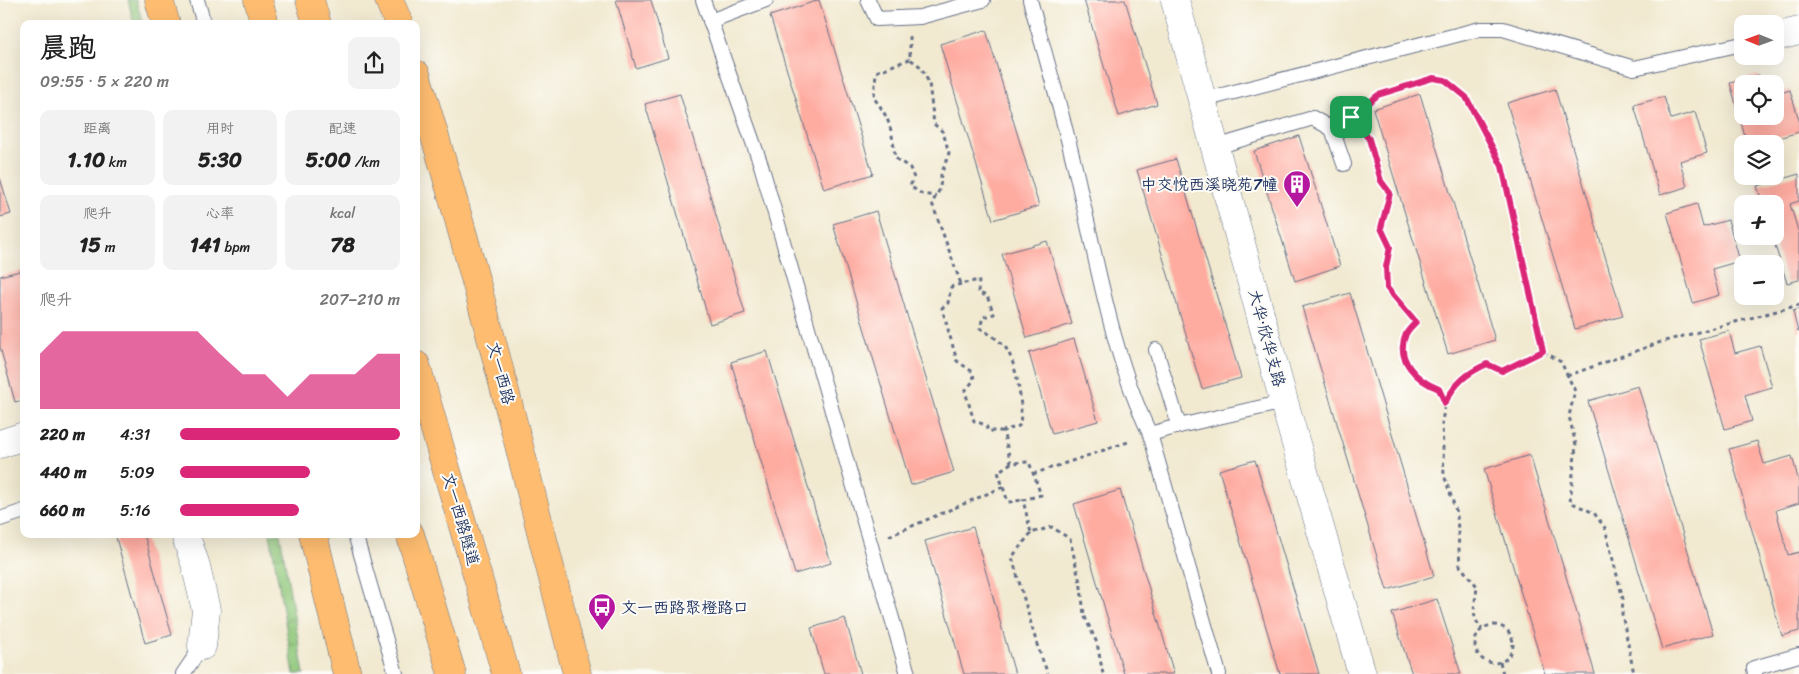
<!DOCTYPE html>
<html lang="zh">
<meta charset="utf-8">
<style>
:root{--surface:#fff;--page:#f2f2f2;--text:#222;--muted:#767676;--accent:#db2777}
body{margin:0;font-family:Sriracha,"LXGW WenKai TC",sans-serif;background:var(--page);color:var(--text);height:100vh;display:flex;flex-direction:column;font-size:19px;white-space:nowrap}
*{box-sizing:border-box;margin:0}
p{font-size:16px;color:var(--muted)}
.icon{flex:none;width:28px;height:28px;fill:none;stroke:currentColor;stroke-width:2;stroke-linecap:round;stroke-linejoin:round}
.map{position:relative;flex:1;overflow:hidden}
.sheet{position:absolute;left:20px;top:20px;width:400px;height:518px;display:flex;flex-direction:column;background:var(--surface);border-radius:10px;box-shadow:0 5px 20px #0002}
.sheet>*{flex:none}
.needle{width:32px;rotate:271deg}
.controls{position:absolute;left:1734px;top:15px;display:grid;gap:10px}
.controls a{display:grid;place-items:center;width:50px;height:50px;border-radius:10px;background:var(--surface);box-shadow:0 5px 20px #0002;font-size:25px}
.pin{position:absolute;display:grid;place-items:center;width:42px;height:42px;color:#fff;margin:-21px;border-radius:10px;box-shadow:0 2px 8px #0006}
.round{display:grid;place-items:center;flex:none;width:52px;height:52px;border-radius:10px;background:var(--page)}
.summary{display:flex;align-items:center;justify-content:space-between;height:85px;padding:0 20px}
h1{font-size:28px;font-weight:700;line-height:38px}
.metrics{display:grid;grid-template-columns:repeat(3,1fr);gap:8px;height:85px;padding:5px 20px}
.metrics div{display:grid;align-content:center;border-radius:10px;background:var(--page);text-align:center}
.metrics b{font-size:21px;font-weight:700}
.metrics small{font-size:14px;font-weight:400}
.metrics p{font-size:14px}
.chart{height:140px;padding:10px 20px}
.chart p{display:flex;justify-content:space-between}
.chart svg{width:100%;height:90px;margin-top:5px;fill:var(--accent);opacity:.7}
ul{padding:0 20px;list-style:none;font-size:16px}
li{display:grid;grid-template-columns:80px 60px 1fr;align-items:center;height:38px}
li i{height:12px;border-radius:6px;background:var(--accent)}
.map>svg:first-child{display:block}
.grass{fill:url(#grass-tufts);stroke:#567b6c}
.building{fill:#feaba0}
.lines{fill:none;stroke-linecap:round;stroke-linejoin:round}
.lane-casing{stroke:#667086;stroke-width:16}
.street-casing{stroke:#667086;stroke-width:29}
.primary-casing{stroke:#667086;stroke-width:29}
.highway-casing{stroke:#667086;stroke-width:29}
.path{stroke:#667086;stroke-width:3;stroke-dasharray:4 4;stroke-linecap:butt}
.lane{stroke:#fff;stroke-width:14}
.street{stroke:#fff;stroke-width:28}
.primary{stroke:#fdbc70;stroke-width:28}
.highway{stroke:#fdbc70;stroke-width:28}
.route-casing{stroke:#fff;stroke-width:10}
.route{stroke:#db2777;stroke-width:6}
.labels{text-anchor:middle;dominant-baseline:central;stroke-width:4;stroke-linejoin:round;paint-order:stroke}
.poi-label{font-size:16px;fill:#1b2f5e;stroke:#fdfcf7;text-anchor:end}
.street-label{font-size:16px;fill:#1b2f5e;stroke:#fdfcf7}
</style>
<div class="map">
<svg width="1799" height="674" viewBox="0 0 1799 674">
<defs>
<pattern id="grass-tufts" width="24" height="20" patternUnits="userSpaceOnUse" patternTransform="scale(1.25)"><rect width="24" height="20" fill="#90c77a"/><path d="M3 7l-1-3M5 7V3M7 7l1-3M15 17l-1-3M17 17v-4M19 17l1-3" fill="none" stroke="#75a267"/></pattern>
</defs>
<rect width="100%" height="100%" fill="#fdfcf7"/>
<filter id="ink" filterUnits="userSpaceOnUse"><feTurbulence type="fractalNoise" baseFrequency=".02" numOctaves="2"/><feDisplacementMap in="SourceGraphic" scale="10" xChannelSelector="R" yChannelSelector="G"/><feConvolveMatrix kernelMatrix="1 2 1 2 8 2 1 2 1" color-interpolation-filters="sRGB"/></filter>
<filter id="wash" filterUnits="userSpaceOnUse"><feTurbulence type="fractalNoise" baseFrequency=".0096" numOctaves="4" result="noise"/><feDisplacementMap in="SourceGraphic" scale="20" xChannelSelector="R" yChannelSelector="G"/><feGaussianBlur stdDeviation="1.12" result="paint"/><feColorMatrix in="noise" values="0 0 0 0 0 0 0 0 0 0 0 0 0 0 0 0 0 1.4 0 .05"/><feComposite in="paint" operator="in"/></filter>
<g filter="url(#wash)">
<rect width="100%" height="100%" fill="#f1e9d0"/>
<g class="grass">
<path d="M 128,0 L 136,0 L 143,24 L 134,24 Z"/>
<path d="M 270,534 L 280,534 L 304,674 L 294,674 Z"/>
</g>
<g id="blocks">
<g class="building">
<path d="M 616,0 L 651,0 L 668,58 L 636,68 Z"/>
<path d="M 819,0 L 873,174 L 824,189 L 770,16 Z"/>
<path d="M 1084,0 L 1125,0 L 1157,104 L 1119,116 Z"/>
<path d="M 986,30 L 1039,206 L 993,220 L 940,44 Z"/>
<path d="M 1759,75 L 1762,84 L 1742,84 L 1742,116 L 1775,116 L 1775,95 L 1790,90 L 1799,120 L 1799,132 L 1775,139 L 1782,165 L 1775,168 L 1775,144 L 1747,144 L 1730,83 Z"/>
<path d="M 1555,89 L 1623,316 L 1575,329 L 1507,103 Z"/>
<path d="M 680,94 L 745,313 L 710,324 L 645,104 Z"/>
<path d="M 1420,94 L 1495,340 L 1448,354 L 1373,109 Z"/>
<path d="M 1664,97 L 1671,119 L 1695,112 L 1707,153 L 1680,161 L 1687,187 L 1660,195 L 1634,105 Z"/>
<path d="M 1299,136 L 1340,266 L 1295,281 L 1254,151 Z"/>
<path d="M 1176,159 L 1241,378 L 1202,389 L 1137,170 Z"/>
<path d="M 1799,174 L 1799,201 L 1790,204 L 1799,234 L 1799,280 L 1787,283 L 1772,236 L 1775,236 L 1775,204 L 1763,204 L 1757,186 Z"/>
<path d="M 0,178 L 11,214 L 0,217 Z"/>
<path d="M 1697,204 L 1703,227 L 1728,220 L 1740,261 L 1712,269 L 1719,295 L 1693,303 L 1667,213 Z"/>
<path d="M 876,211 L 954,472 L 911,485 L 833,224 Z"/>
<path d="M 1047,241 L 1072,324 L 1027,338 L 1002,254 Z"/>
<path d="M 24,270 L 24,400 L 15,402 L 0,347 L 0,276 Z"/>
<path d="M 1350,293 L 1434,576 L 1387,590 L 1302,307 Z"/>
<path d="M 1799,309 L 1799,332 L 1798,332 L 1793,311 Z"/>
<path d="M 1729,331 L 1735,353 L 1760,346 L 1772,387 L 1745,395 L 1752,421 L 1725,429 L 1699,339 Z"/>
<path d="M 1074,339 L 1098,421 L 1052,434 L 1029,353 Z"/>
<path d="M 767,351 L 831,563 L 795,574 L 731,362 Z"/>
<path d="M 1638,386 L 1713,634 L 1662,649 L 1588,401 Z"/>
<path d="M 1757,441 L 1764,464 L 1792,456 L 1799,482 L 1799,503 L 1776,510 L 1788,555 L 1799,552 L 1799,631 L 1782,636 L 1729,449 Z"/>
<path d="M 1530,455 L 1595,674 L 1545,674 L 1484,469 Z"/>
<path d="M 1255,460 L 1319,674 L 1280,674 L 1219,470 Z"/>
<path d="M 1120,490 L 1174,674 L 1124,674 L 1074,504 Z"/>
<path d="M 973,527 L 1015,674 L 964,674 L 925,541 Z"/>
<path d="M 115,534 L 144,534 L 172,635 L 145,643 Z"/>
<path d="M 1437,599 L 1461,674 L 1412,674 L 1392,613 Z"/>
<path d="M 845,618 L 861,674 L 824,674 L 811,628 Z"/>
</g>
</g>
</g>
<g filter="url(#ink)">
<use href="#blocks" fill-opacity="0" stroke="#667086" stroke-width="1"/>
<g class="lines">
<g class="lane-casing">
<g id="lane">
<path d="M 197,0 L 204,24"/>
<path d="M 703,0 L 761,165 L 908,674"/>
<path d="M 868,0 L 877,19 L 920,17 L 983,0"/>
<path d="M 1030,0 C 1048,65 1067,129 1081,194 C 1099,273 1115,362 1150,434"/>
<path d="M 710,21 L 766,0"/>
<path d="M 1203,100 L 1480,29 L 1503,29 L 1634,68 L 1742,44"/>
<path d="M 1216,147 L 1313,118 L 1332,129 L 1344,164"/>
<path d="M 1156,350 L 1179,426 L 1284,402"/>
<path d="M 1179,426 L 1150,434 L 1219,674"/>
<path d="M 0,519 L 24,511"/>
<path d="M 355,534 L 396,674"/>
<path d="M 183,674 L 202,646"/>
<path d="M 1755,674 L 1754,668 L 1799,655"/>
</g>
</g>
<g class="street-casing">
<g id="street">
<path d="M 1175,0 L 1284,402 L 1362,674"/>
<path d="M 1775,37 L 1799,31"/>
<path d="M 0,444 L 24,436"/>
<path d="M 185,534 L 195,563 L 206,610 L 202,646"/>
</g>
</g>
<g class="primary-casing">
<g id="primary">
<path d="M 159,0 L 166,24"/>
<path d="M 416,74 C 477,272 526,473 577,674"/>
<path d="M 313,534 L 347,674"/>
</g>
</g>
<g class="highway-casing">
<g id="highway">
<path d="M 258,0 L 265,24"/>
<path d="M 310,0 L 317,24"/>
<path d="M 389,0 L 399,24"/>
<path d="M 416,365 L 506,674"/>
<path d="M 410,534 L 452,674"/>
</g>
</g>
<g class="path">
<path d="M 910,36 L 910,59 L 921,67 L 929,83 L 934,124 L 943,132 L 949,153 L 941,175 L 940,189 L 932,203 L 961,284 L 979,280 L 978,293 L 987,296 L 994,314 L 983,317 L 980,328 C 988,333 998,339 1005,347 C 1016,360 1025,410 1019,426 L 1003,431 L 1011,463 L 1029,462 L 1041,495 L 1023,500 L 1031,533 L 1052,527 L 1070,539 L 1081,587 L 1084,615 L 1097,643 L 1103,674"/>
<path d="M 910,59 L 876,72 L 874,98 C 891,120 892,131 895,158 L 910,168 L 914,178 L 910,186 L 922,194 L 936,196"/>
<path d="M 1351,117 L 1378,95 L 1433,78 L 1445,80 L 1466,97 L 1502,166 L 1543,351 L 1561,362 L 1575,391 L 1569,416 L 1576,445 L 1570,502 L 1594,513 L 1605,528 L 1623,599 L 1622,614 L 1634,674"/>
<path d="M 1351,117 L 1369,139 L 1381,181 L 1390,193 L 1381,227 L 1389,247 L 1386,267 L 1387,288 L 1416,322 C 1413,325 1408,330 1406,334 C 1394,360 1418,381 1439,389 L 1445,403 L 1442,422 L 1444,475 L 1457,514 L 1460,566 L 1477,586 C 1476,603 1469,615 1482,629"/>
<path d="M 961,284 L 951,287 L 948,303 L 942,308 L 957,361 L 973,372 L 974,380 L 965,391 L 974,421 L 986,425 L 988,431 L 1003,431"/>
<path d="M 1567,376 L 1661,342 L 1799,305"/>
<path d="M 1446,403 C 1455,383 1468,373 1487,364 L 1502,371 L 1543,351"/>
<path d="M 1011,463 L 998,472 L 1008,502 L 1023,500"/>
<path d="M 1033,474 L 1131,441"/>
<path d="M 1031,533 L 1012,557 L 1038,648 L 1048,674"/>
<path d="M 889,536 L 1003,487"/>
<circle cx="1494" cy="644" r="19"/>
<path d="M 1500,662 L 1503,674"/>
</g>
<use href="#lane" class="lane"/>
<use href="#street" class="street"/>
<use href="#primary" class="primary"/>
<use href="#highway" class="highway"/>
</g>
</g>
<g class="lines" filter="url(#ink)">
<g class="route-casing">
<path id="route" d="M 1433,78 L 1445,80 L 1466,97 L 1502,166 L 1543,351 L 1502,371 L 1487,364 C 1467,373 1455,383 1445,403 L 1439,389 C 1418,381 1394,360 1406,334 C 1408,330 1413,325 1416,322 L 1387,288 L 1386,267 L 1390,247 L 1381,228 L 1390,193 L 1381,181 L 1369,139 L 1351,117 L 1378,95 Z"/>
</g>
<use href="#route" class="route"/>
</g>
<defs>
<g id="building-pin" transform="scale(1.4375)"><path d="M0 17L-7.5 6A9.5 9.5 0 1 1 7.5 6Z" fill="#b5179e" stroke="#fdfcf7"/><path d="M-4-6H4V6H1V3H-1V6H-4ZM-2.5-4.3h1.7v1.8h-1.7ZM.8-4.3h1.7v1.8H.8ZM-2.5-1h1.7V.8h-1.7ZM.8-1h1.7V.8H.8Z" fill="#fff"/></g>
<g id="bus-pin" transform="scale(1.4375)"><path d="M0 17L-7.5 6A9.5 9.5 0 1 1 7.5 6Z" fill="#b5179e" stroke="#fdfcf7"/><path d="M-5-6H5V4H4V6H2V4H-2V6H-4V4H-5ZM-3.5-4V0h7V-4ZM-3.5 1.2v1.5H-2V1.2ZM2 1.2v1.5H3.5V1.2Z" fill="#fff"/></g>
</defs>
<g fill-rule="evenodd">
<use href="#building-pin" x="1297" y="184"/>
<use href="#bus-pin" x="602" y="607"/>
</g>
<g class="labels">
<g class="poi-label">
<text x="1278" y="184">中交悦西溪晓苑7幢</text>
<text x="621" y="607" text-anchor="start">文一西路聚橙路口</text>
</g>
<g class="street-label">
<text transform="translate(1267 338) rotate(75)">大华·欣华支路</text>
<text transform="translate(501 373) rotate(75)">文一西路</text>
<text transform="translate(461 519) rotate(74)">文一西路隧道</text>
</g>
</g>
</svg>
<div class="controls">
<a><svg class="needle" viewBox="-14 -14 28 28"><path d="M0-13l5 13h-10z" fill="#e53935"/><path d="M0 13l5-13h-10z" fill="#767676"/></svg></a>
<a><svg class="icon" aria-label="locate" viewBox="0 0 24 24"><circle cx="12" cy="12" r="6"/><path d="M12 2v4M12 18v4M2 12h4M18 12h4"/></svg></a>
<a><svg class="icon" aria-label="layers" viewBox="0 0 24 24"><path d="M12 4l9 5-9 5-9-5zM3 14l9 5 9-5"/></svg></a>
<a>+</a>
<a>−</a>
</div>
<div class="pin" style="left:1351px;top:117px;background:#1e9e55"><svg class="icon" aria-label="arrive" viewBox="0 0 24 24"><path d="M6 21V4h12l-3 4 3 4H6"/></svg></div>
<section class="sheet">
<div class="summary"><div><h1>晨跑</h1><p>09:55 · 5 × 220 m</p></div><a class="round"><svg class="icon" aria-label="share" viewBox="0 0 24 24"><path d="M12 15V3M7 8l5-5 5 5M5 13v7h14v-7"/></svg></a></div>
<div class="metrics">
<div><p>距离</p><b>1.10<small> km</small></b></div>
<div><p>用时</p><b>5:30</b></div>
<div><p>配速</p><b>5:00<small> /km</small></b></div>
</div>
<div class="metrics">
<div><p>爬升</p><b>15<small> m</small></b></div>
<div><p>心率</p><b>141<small> bpm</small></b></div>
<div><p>kcal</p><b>78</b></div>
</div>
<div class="chart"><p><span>爬升</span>207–210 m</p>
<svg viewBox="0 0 160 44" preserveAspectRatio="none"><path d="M0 44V17L10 6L20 6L30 6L40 6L50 6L60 6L70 6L80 17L90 27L100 27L110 38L120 27L130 27L140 27L150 17L160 17V44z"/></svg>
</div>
<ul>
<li><b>220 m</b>4:31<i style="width:100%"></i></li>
<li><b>440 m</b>5:09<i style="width:59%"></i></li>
<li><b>660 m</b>5:16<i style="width:54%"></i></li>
</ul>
</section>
</div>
